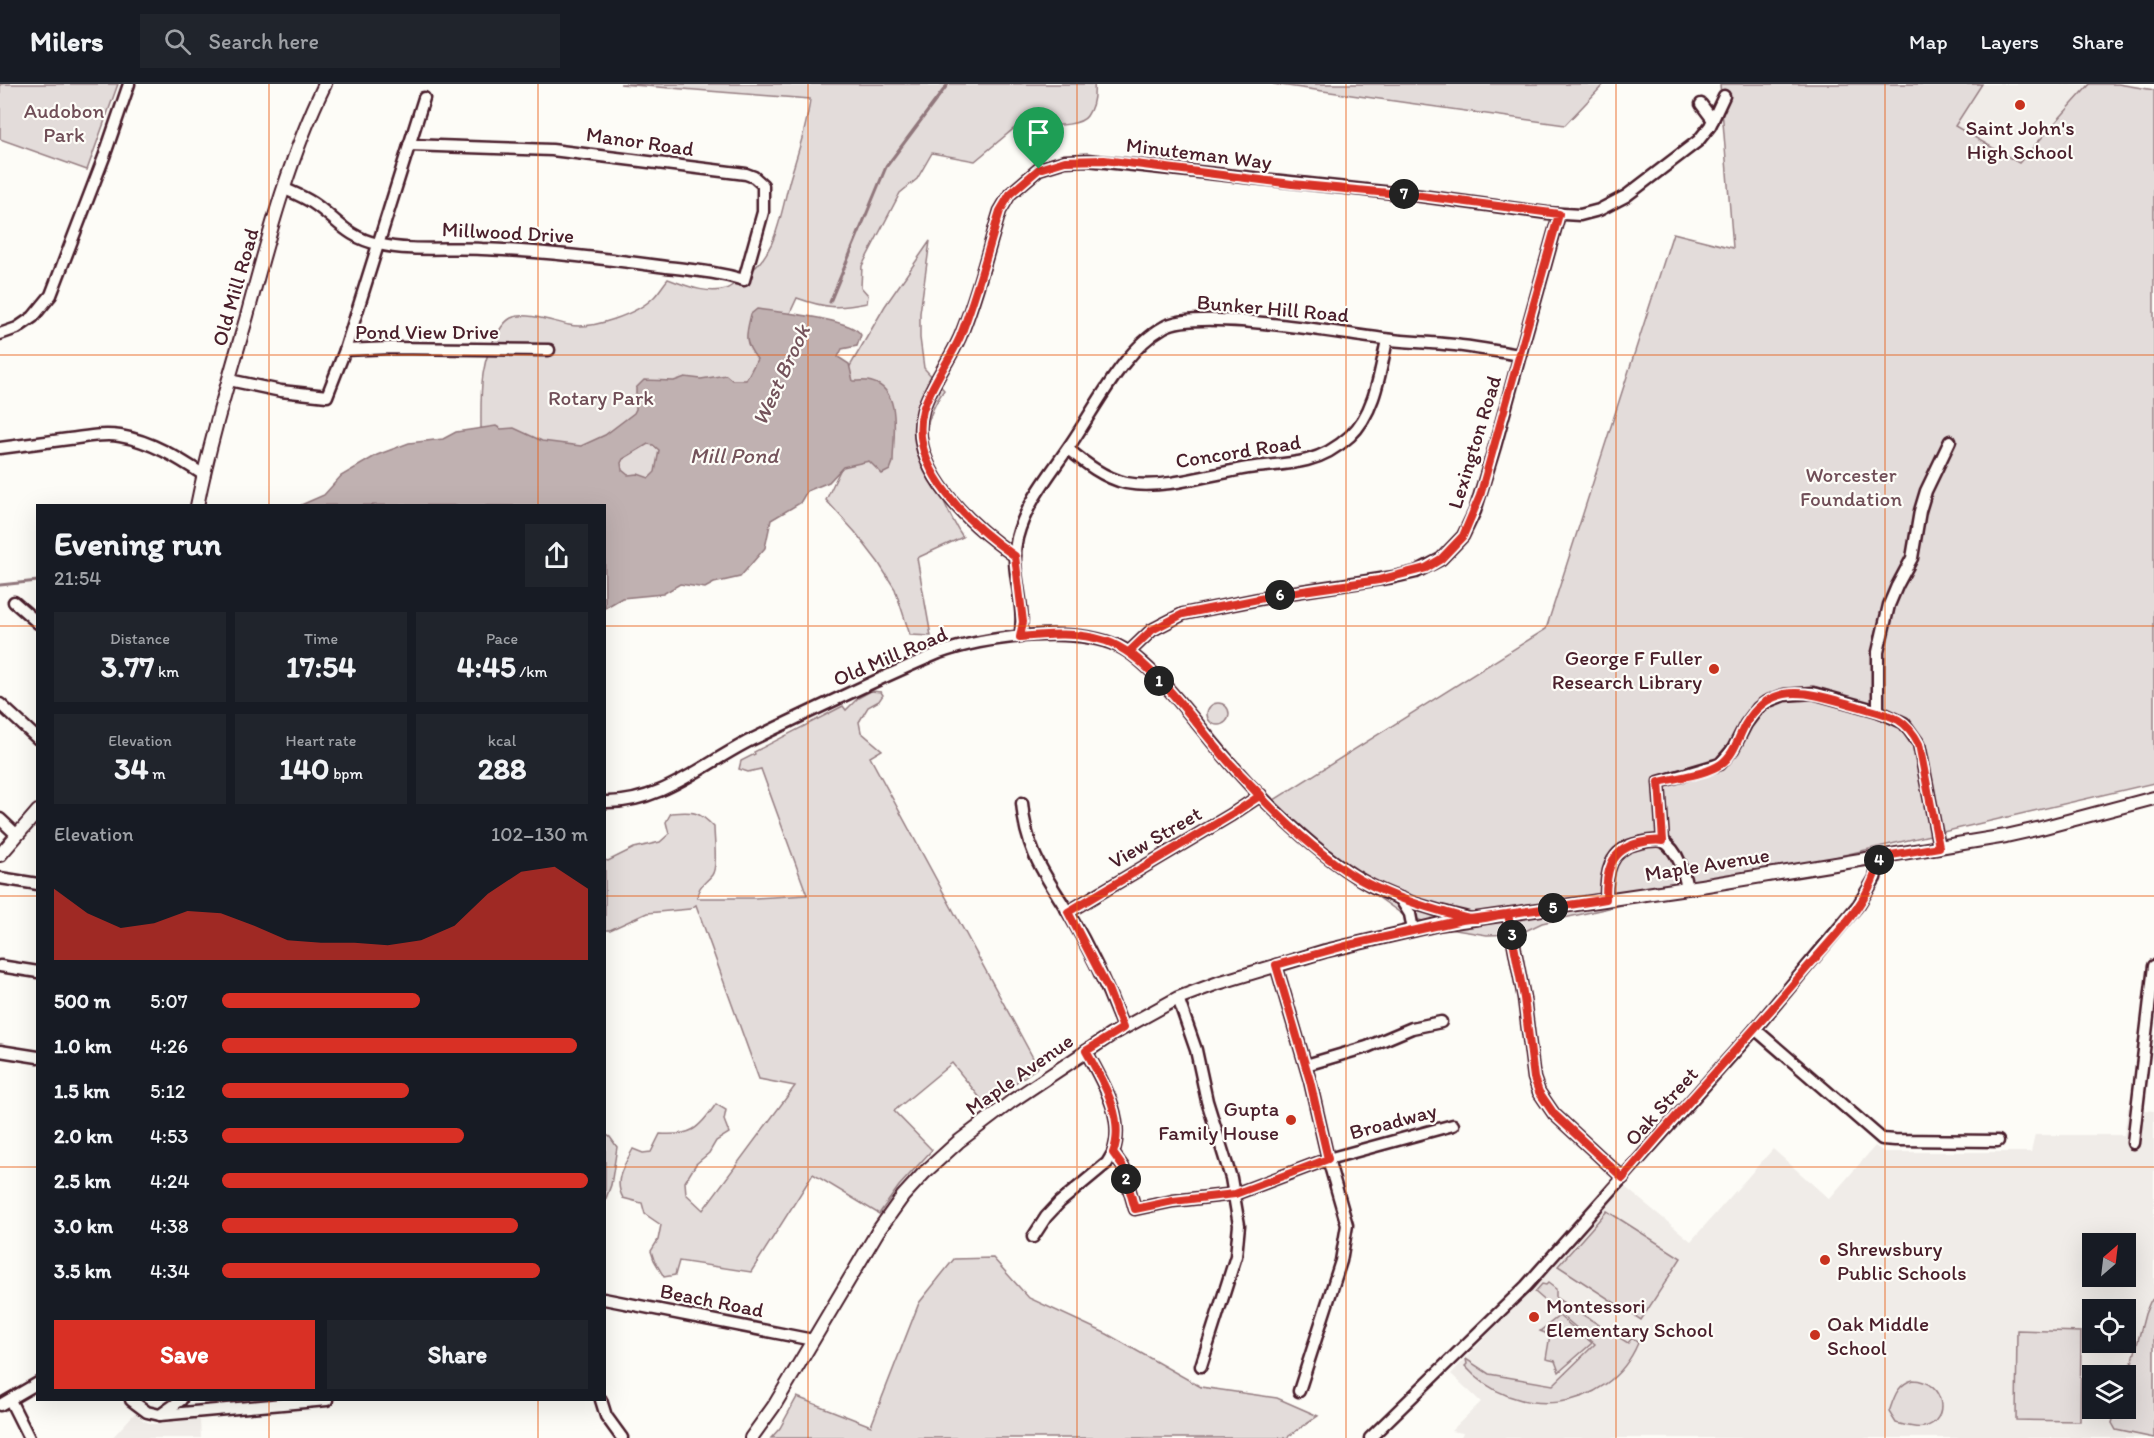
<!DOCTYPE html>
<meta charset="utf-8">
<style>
:root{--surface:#171b24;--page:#20242c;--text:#f1f3f6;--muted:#9ea1a6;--line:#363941;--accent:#d93025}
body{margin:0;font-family:Itim,sans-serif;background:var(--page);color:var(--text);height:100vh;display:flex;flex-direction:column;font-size:22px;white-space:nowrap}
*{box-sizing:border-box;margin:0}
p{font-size:20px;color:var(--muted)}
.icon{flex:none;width:33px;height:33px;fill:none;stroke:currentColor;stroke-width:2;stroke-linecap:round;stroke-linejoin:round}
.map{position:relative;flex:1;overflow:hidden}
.sheet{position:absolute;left:36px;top:420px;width:570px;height:897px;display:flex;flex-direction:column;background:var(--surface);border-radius:0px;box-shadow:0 6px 24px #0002}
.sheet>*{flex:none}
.needle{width:39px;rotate:28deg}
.fabs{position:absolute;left:2082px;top:1149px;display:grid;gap:12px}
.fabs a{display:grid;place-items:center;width:54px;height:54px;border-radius:0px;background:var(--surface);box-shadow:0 6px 24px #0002;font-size:30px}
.pin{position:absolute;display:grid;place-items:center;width:51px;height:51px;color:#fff;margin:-62px -26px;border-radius:50% 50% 50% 0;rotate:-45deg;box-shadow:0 0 6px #0007}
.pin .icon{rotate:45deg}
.km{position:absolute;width:30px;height:30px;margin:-15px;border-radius:50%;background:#222;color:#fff;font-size:16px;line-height:30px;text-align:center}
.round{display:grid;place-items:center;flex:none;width:63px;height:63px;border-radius:0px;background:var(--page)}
.head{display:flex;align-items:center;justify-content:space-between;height:102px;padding:0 18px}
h1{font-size:33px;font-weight:700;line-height:45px}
.stats{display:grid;grid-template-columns:repeat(3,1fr);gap:9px;height:102px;padding:6px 18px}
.stats div{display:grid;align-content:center;border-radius:0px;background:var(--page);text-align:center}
.stats b{font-size:30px;font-weight:700}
.stats small{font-size:16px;font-weight:400}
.stats p{font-size:16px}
.chart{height:168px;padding:12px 18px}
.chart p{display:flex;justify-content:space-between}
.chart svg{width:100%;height:108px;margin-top:6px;fill:var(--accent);opacity:.7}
.action{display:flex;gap:12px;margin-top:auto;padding:12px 18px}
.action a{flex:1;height:69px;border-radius:0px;background:var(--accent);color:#fff;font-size:24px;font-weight:700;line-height:69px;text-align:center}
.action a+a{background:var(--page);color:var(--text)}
ul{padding:0 18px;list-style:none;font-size:20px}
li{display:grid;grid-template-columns:96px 72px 1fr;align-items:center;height:45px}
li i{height:15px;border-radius:8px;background:var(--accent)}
header{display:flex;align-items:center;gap:36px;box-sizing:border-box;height:84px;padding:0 30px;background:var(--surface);border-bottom:2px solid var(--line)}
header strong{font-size:28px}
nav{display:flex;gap:33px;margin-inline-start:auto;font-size:21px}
.search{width:420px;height:54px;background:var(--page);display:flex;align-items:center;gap:15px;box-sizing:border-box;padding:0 21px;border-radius:0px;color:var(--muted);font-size:22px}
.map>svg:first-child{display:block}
.built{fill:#f0ece8;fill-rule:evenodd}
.green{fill:#e3dcda;stroke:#967e82;stroke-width:1.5}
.water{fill:#c0b1b1;stroke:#91777b;stroke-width:1.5;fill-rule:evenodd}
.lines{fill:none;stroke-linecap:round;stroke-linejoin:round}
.stream{stroke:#91777b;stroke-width:3}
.minor-casing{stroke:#4a1f2b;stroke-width:15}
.major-casing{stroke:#4a1f2b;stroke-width:16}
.minor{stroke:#fdfcf7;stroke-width:10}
.major{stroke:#fdfcf7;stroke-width:12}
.route-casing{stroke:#fff;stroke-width:12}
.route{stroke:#d93025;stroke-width:8}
.grid{fill:none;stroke:#e8590c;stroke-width:1.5;stroke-opacity:0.55}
.poi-dot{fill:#c8321e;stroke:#fdfcf7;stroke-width:2}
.labels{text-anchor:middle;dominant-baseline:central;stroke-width:4.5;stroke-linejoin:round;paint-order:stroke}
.park-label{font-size:21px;fill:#704e57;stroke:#fdfcf7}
.poi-label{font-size:21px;fill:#4a1f2b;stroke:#fdfcf7;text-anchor:start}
.street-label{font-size:21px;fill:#4a1f2b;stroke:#fdfcf7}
.water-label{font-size:22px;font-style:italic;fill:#73525a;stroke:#fdfcf7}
</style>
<header>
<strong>Milers</strong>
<div class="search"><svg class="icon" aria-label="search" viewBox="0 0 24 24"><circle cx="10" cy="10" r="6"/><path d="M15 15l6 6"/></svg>Search here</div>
<nav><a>Map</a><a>Layers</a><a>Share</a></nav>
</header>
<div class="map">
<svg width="2154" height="1354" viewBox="0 0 2154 1354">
<rect width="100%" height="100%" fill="#fdfcf7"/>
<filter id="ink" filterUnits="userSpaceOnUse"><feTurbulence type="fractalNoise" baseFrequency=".0167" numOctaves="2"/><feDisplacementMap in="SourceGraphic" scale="12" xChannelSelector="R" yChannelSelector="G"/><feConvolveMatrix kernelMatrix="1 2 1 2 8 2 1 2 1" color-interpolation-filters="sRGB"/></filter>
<g filter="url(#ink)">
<g class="built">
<path d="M 1982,0 L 2090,0 L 2019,79 L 1954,42 Z"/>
<path d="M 2128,1024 L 2154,1027 L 2154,1354 L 1460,1354 L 1463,1349 L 1451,1347 L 1481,1318 L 1451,1290 L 1625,1103 L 1691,1157 L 1773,1065 L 1829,1115 L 1875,1062 L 1884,1068 L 2031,1068 L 2035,1051 L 2124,1051 ZM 2092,1160 L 2126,1160 L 2126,1192 L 2092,1192 ZM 2092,1226 L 2126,1226 L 2126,1258 L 2092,1258 ZM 2092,1292 L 2126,1292 L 2126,1324 L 2092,1324 Z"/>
<path d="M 135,1329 L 144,1337 L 153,1340 L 200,1335 L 201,1354 L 112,1354 Z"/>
</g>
<g class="green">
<path d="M 0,0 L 118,0 L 87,86 L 0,55 Z"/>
<path d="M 620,0 L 1094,0 C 1095,11 1094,22 1087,32 C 1082,40 1057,43 1047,40 C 1040,39 1038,32 1035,27 L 975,77 L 932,69 L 917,95 L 900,109 L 862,182 L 861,203 L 868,211 L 867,219 C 838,225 825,224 797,214 L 771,270 L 755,299 L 660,362 L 657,400 L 604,422 L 481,344 C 481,310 479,277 499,247 C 502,242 505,237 511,234 C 526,227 554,238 569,241 C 592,246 637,230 654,213 C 659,208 663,201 668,195 C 685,201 707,211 726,205 C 731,203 736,198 741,195 C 777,173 780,132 790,95 C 798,68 807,42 810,15 Z"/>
<path d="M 1273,0 L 1604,0 L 1565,41 Z"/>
<path d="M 1720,0 L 1982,0 L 1955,42 L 2019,79 L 2090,0 L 2118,0 L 2154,6 L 2154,699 L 1805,780 L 1542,839 L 1519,850 L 1487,851 L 1443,844 L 1402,830 L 1333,781 L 1266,721 L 1546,545 L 1673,149 L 1733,164 Z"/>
<path d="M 930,157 L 920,229 L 920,254 L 924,284 L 944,306 C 920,341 922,365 938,403 C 945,421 952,437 963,453 L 917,474 L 931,552 L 910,551 L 895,505 L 878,478 L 855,448 L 826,416 L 869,325 L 840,289 L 849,284 L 885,222 Z"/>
<path d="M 871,607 L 881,608 L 883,611 L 879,617 L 868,623 L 859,638 L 861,648 L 882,666 L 870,673 L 1038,983 L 985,1020 L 952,979 L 894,1027 L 932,1066 L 899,1102 L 879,1130 L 813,1090 L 751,1188 L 679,1177 L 675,1191 L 664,1193 L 654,1176 L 651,1167 L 658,1156 L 661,1141 L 645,1130 L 642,1119 L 623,1114 C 613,1096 624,1082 633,1065 L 643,1069 L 651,1068 L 660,1050 C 691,1052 698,1046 716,1020 L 726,1026 L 724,1036 L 729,1049 L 716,1057 L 709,1069 L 696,1080 L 685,1098 L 686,1110 L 703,1126 L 795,1002 L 759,995 L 696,821 L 690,825 L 647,829 L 610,846 L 605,846 L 605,776 L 608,777 L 634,764 L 660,758 L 669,750 L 666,738 L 671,729 C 693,727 699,727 714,743 C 714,755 718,782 712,791 C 705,800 698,801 697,814 L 755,814 L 807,811 L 761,685 L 748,688 L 739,685 L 741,677 L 755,670 L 754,668 L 843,622 L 846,626 L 858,614 Z"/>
<circle cx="1218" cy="630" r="11"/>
<path d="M 605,1050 L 610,1053 L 617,1063 L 611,1101 L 605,1117 Z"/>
<path d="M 1607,1127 L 1681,1174 L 1641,1236 L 1558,1182 Z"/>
<path d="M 993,1174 L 1029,1214 L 1107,1250 L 1201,1303 L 1277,1314 L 1318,1332 L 1286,1354 L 771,1354 L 780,1344 L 797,1313 L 871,1342 L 919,1219 L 954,1175 Z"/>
<path d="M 1548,1199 L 1556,1205 L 1556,1214 L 1628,1259 L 1632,1254 L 1638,1259 C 1608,1330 1514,1338 1465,1282 L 1467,1280 L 1466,1275 L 1489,1290 L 1553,1301 L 1595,1260 L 1535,1208 L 1542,1200 L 1546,1201 Z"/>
<path d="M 2154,1215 L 2154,1354 L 2116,1346 L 2112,1339 L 2116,1325 L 2126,1324 L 2125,1291 L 2133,1276 L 2145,1230 L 2150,1218 Z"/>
<path d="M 1559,1232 L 1592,1259 L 1559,1288 L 1555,1277 L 1546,1275 L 1550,1251 L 1540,1247 Z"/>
<path d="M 2017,1246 L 2081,1248 L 2080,1337 L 2016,1336 Z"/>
<path d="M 1913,1296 C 1946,1297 1950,1338 1924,1343 C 1916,1345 1904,1341 1896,1339 L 1889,1328 C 1894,1314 1897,1300 1913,1296 Z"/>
</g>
<path class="water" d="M 757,225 C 776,228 854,235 861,251 L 857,262 L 842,265 L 838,273 L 849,280 L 853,297 C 858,297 866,296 872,298 C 903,306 893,354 893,378 L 890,386 L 882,390 L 869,377 L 843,383 L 829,398 L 807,407 L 800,419 L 771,436 L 765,464 L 740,493 L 714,499 L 705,504 L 680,500 L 663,510 L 622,514 L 605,524 L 604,422 L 301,421 L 324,411 L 341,392 L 377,371 L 409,359 L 443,355 L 456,348 L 496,342 L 501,345 L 514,344 L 542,357 L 581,362 L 605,351 L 634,329 L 636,325 L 636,304 L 644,296 L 674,297 L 685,293 L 701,295 L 726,291 L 732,296 L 746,296 L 757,275 C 743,257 746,251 751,230 ZM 648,360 L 653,361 L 659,366 L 655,388 L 649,394 L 638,390 L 628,391 L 622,386 L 621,379 L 623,375 Z"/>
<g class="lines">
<g class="stream">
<path d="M 830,218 L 886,83 L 948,0"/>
<path d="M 0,501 L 38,497"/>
</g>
<g class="minor-casing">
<g id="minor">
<path d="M 1701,20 L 1713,36"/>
<path d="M 285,105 C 294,109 304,113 313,119 C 337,135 346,153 378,160 C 411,168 448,163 482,165 C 542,167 600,174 659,182 C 689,186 714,187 744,196 L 763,128 L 763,101 L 754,93 L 746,90 L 552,66 L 409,61"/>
<path d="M 0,250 L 17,244 L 33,233 L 51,211 L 104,73 L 129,0"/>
<path d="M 345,266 L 424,14"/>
<path d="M 229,296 L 281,307 L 327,312 L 345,266 L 391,264 L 549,266"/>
<path d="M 0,364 C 23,361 46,358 69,355 C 86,353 103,349 120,352 C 151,357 178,374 204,391"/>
<path d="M 1068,365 C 1085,379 1104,394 1126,399 C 1163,406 1211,390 1248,384 C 1267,381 1288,381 1307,376 C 1323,372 1338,363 1350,352 C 1375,329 1380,288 1387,256"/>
<path d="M 1015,472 C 973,443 906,385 923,326 C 931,300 949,278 960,253 C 977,213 987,169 1000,127 L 1010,110 L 1039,85 L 1065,77 L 1087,76 L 1421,112 L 1547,129 L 1580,131 L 1599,126 L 1626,112 L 1698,57 L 1710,42 L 1724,12"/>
<path d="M 14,518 L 38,539"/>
<path d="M 1020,553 C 1027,520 1009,487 1017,454 C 1027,415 1055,385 1076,352 C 1099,317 1126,264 1164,243 C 1197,223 1341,250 1384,255 C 1404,258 1424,258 1444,260 C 1469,262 1495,267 1520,271 L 1559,131"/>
<path d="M 1129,568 L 1152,546 L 1183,530 L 1289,509 L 1394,493 L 1416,488 L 1441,475 L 1463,452 L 1475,427 L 1495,362 L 1520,271"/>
<path d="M 0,620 L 38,655"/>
<path d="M 604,718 C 660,720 703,680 751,656 C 813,626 875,596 939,569 C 984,553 1074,541 1118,562 C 1152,578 1194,637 1219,666 C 1256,711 1320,775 1372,802 C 1403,818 1437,826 1471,835"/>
<path d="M 1022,719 C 1026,767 1044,789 1068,828 C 1090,865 1108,904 1123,944"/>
<path d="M 0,735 L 17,751"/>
<path d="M 1663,757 L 1659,698 L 1720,680 L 1733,665 L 1746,640 L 1758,624 L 1766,618 L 1784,611 L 1813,609 L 1878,627"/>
<path d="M 1939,763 L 1919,660 L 1904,639 L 1878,627 L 1878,568 L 1889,521 L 1897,502 L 1912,474 L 1920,427 L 1926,407 L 1950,357"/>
<path d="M 0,794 L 38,800"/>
<path d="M 1400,814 L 1410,830 L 1413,846"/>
<path d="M 1606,815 C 1606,789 1609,765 1639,759 C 1647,757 1655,756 1663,757 C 1679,768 1683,786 1687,804"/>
<path d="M 1068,828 L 1231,731 L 1261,711"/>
<path d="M 1508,830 L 1524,914 L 1534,994 L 1539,1008 L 1554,1030 L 1623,1094"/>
<path d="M 1276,881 L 1310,997 L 1328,1075 L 1347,1141 L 1341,1177 L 1299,1307"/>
<path d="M 0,882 L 38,888"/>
<path d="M 1178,914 L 1196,966 L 1207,1017 L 1231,1094 L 1239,1141 L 1236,1172 L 1201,1282"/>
<path d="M 1755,945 L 1882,1055 L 1895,1056 L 1998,1057"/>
<path d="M 0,967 L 38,973"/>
<path d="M 1086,967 C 1102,997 1126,1034 1113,1069 L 1123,1083 L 1135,1125 L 1173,1117 L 1235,1110 L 1328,1075 L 1453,1041"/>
<path d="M 1306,981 L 1367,963 L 1412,944 L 1441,938"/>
<path d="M 2133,1059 L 2154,882"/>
<path d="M 1033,1153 L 1046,1133 L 1060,1118 L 1107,1079 L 1113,1069"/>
<path d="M 604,1215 L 813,1256"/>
<path d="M 10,1316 L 29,1354"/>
<path d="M 131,1316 L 147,1328 L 160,1331 L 327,1316"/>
<path d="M 601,1316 L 606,1332 L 622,1354"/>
<path d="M 0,1321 L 38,1299"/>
<path d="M 160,1331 L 181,1316"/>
<path d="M 1370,1354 L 1526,1202 L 1755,945 L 1859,820 L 1875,794 L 1879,773"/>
</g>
</g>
<g class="major-casing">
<g id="major">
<path d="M 197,422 C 210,357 229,295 247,232 C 268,154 289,74 325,0"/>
<path d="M 0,771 L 38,727"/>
<path d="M 751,1354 L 774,1322 L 878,1147 L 903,1112 L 924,1089 L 958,1058 L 1012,1017 L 1111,951 L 1178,914 L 1218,899 L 1325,867 L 1440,840 L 1701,802 L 2006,752 L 2041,744 L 2154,714"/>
</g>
</g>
<use href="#minor" class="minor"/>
<use href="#major" class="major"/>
</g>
</g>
<g class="lines" filter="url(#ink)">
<g class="route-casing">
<path id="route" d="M 1039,85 L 1010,110 L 1000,127 C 987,169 976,213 960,253 C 949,278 931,300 923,326 C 907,385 973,443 1015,472 L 1023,538 L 1020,553 C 1048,550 1079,548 1106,557 C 1149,572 1191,633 1220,668 C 1233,683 1247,697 1261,711 L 1231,731 L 1068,828 L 1108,905 L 1123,944 L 1086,967 C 1102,996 1126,1034 1113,1069 L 1123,1083 L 1135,1125 L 1173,1117 L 1235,1110 L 1328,1075 L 1310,997 L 1276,881 L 1349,861 L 1462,836 C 1477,834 1493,832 1508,830 L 1524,914 L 1534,994 L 1539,1008 L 1554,1030 L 1623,1094 C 1680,1025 1742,961 1800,892 C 1828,858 1873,818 1879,773 L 1939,763 L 1919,660 C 1905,632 1888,631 1860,623 C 1818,612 1773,591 1745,641 C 1738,654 1734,671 1721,680 C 1705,691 1678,693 1659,698 L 1663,757 C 1655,756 1647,757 1639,759 C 1609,766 1606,789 1606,815 C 1573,821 1540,825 1507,830 C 1495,831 1482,836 1471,835 C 1461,834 1449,829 1440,827 C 1412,819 1384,809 1359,795 C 1313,768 1262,716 1227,676 C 1195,639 1167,598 1129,568 L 1152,546 L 1183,530 L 1289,509 L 1379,496 L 1426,484 L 1441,475 L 1463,452 L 1480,412 L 1559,130 L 1421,112 L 1292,100 L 1104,76 L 1065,77 L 1039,85"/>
</g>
<use href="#route" class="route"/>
</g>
<path class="grid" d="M 269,0 L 269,422M 538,0 L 538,422M 808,0 L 808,1354M 1077,0 L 1077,1354M 1346,0 L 1346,1354M 1616,0 L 1616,1354M 1885,0 L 1885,1354M 0,271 L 2154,271M 0,542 L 38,542M 604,542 L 2154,542M 0,812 L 38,812M 604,812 L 2154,812M 0,1083 L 38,1083M 604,1083 L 2154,1083M 269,1316 L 269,1354M 538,1316 L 538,1354"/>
<g class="poi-dot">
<circle cx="2020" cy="21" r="6"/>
<circle cx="1714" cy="585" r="6"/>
<circle cx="1291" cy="1036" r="6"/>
<circle cx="1825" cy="1176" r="6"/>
<circle cx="1534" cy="1233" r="6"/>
<circle cx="1815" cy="1251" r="6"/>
</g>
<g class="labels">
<g class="park-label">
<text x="64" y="26">Audobon<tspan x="64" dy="24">Park</tspan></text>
<text x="601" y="313">Rotary Park</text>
<text x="1851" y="390">Worcester<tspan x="1851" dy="24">Foundation</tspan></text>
</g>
<g class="poi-label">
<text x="2020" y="43" text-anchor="middle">Saint John's<tspan x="2020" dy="24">High School</tspan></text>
<text x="1702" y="573" text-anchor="end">George F Fuller<tspan x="1702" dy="24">Research Library</tspan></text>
<text x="1279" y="1024" text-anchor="end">Gupta<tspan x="1279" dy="24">Family House</tspan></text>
<text x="1837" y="1164">Shrewsbury<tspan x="1837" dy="24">Public Schools</tspan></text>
<text x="1546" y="1221">Montessori<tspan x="1546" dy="24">Elementary School</tspan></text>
<text x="1827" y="1239">Oak Middle<tspan x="1827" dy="24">School</tspan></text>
</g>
<g class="street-label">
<text transform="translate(640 57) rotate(8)">Manor Road</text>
<text transform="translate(1199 69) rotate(7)">Minuteman Way</text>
<text transform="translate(508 148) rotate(3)">Millwood Drive</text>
<text transform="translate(235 203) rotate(-74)">Old Mill Road</text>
<text transform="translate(1273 224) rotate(5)">Bunker Hill Road</text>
<text x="427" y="247">Pond View Drive</text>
<text transform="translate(1474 358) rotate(-73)">Lexington Road</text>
<text transform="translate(1238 367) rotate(-9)">Concord Road</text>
<text transform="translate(890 572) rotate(-23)">Old Mill Road</text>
<text transform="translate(1155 753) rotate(-30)">View Street</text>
<text transform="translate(1707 780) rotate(-9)">Maple Avenue</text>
<text transform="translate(1019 990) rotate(-35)">Maple Avenue</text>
<text transform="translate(1661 1022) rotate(-48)">Oak Street</text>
<text transform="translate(1393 1037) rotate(-15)">Broadway</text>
<text transform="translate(712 1216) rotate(11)">Beach Road</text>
</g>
<g class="water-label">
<text transform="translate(781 291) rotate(-65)">West Brook</text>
<text x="734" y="371">Mill Pond</text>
</g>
</g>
</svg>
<div class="fabs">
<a><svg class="needle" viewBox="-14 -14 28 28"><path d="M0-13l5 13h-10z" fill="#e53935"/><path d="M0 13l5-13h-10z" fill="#9ea1a6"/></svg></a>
<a><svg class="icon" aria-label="locate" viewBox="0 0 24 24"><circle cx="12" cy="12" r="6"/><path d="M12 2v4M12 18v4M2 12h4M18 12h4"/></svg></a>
<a><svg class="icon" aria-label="layers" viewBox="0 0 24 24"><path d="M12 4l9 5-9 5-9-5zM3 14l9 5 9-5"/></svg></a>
</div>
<div class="pin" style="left:1039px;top:85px;background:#1e9e55"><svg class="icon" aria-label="arrive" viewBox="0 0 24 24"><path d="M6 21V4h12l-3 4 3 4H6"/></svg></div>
<b class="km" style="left:1159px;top:597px">1</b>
<b class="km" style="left:1126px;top:1095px">2</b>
<b class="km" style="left:1512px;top:851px">3</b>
<b class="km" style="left:1879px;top:776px">4</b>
<b class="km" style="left:1553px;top:824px">5</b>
<b class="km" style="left:1280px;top:511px">6</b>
<b class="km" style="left:1404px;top:110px">7</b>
<section class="sheet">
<div class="head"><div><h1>Evening run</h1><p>21:54</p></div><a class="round"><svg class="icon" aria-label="share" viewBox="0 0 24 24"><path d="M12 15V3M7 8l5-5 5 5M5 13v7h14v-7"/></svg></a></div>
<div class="stats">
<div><p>Distance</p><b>3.77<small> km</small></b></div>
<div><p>Time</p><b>17:54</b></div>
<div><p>Pace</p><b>4:45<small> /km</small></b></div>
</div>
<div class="stats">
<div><p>Elevation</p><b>34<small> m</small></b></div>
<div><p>Heart rate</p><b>140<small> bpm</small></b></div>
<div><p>kcal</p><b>288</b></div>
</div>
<div class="chart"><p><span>Elevation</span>102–130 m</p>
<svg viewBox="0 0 160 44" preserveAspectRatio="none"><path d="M0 44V15L10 25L20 31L30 29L40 24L50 25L60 30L70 36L80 37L90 37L100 38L110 36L120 30L130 17L140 8L150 6L160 15V44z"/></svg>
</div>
<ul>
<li><b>500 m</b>5:07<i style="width:54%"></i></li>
<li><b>1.0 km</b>4:26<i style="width:97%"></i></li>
<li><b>1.5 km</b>5:12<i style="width:51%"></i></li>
<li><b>2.0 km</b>4:53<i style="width:66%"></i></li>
<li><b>2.5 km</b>4:24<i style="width:100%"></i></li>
<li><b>3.0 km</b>4:38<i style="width:81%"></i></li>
<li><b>3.5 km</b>4:34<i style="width:87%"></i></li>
</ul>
<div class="action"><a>Save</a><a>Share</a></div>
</section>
</div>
